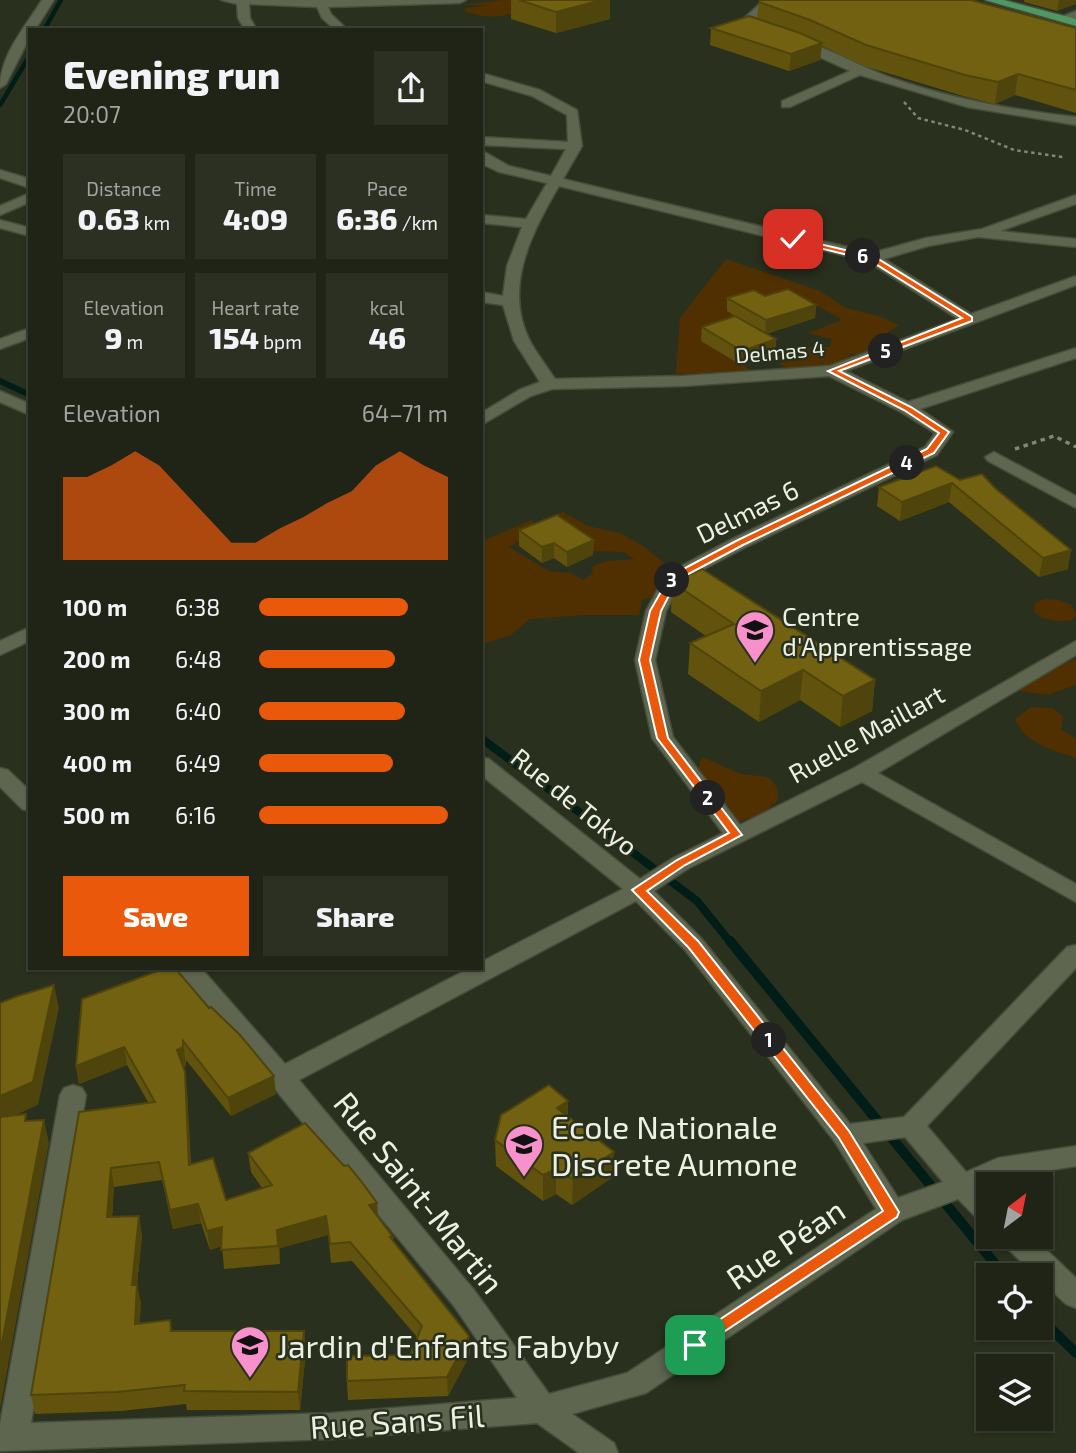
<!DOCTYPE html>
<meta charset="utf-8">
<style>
:root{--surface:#1f2416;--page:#2c3023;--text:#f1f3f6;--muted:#a1a4a1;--line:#3c4135;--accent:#ea580c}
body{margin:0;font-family:"Exo 2",sans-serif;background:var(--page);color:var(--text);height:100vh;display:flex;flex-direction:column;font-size:26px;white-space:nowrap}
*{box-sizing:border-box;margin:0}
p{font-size:23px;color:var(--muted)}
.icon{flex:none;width:38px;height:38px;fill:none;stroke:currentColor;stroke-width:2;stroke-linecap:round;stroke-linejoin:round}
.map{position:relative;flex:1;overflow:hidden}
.sheet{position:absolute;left:28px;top:28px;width:455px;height:942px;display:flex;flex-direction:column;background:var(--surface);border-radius:0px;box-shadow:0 2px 5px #0004,0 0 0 2px var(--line)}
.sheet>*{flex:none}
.needle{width:46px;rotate:32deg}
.controls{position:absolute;left:976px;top:1172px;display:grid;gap:14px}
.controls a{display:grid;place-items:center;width:77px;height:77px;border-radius:0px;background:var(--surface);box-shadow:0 2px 5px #0004,0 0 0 2px var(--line);font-size:35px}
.pin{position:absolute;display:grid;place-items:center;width:60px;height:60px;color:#fff;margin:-30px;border-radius:14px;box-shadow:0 4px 10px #0006}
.km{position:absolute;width:35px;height:35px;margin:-18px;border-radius:50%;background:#222;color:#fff;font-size:19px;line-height:35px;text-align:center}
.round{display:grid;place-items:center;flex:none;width:74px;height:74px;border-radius:0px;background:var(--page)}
.head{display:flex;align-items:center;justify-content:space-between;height:119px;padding:0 35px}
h1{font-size:38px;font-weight:800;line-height:52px}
.metrics{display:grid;grid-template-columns:repeat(3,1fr);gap:10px;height:119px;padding:7px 35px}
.metrics div{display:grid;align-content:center;border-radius:0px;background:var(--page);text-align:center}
.metrics b{font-size:30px;font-weight:800}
.metrics small{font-size:19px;font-weight:400}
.metrics p{font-size:19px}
.chart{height:196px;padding:14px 35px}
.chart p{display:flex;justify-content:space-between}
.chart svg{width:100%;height:126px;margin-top:7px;fill:var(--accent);opacity:.7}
.primary-button{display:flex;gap:14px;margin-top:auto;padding:14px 35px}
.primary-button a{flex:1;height:80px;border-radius:0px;background:var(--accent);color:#fff;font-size:28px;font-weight:800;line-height:80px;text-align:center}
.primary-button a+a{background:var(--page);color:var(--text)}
ul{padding:0 35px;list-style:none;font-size:23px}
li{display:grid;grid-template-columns:112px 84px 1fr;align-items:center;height:52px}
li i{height:18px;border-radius:9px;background:var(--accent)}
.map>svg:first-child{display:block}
.green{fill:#503000}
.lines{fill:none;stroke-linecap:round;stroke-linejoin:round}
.stream-far3{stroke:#001d18;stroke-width:4.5}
.stream-far2{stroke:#001d18;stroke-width:6}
.stream-far1{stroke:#001d18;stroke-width:8}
.stream{stroke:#001d18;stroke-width:10}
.minor-casing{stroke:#464c3b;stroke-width:3}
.major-casing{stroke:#464c3b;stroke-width:3}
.path-far1{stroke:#818777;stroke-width:2.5;stroke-dasharray:3.5 3.5;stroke-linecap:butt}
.path{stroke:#818777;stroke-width:3.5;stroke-dasharray:4.5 4.5;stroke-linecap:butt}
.minor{fill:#5e6650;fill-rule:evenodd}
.major{fill:#509863;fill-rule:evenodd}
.wall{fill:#61530e}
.shaded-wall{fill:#4f440b}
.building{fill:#716110;stroke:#4f440b;stroke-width:2}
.route{fill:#ea580c;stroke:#fff;stroke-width:2}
.labels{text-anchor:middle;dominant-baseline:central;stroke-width:5;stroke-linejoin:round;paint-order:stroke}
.far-street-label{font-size:21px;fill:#ecf1e4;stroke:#29301d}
.street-label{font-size:26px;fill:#ecf1e4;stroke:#29301d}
.poi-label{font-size:26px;fill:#ecf1e4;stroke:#29301d;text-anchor:start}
.near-poi-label{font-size:32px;fill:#ecf1e4;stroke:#29301d;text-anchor:start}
.near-street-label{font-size:32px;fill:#ecf1e4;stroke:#29301d}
</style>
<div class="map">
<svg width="1076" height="1453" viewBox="0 0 1076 1453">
<rect width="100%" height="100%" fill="#29301d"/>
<g class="green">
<path d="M 503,0 L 544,0 C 513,14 497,23 464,11 L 466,8 L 490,5 L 461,5 Z"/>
<path d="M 726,259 L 820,291 L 846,308 L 879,316 L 899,325 L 888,332 L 889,349 L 868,355 L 850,354 L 844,366 L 798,372 L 779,364 L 795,356 L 804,347 L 830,347 L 832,339 L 808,333 L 842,320 L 806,299 L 776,308 L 710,342 L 755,373 L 676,374 L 680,318 Z"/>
<path d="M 563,512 L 588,526 L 620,533 L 643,546 L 668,566 L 672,579 L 654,584 L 663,594 L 642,600 L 639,615 L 584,615 L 530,619 L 511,635 L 481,645 L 481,542 L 531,520 L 540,529 L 509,547 L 549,571 L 570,573 L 584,580 L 592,574 L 593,566 L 608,561 L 634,559 L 623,552 L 594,551 C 581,536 563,530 551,516 Z"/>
<path d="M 1045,599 L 1060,600 L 1072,605 L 1076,615 L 1072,620 C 1057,622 1046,622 1034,612 L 1035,603 Z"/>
<path d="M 1076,659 L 1076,685 L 1047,695 L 1019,691 L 1031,670 L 1054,668 Z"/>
<path d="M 1031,707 L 1053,708 L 1063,717 L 1061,730 L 1076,738 L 1076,758 C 1054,751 1023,742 1015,719 Z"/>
<path d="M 702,757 L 741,774 L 768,777 L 777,787 L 778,800 C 766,813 752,819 735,822 L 697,771 Z"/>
</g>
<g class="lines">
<g class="stream-far3">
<path d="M 44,30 L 61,0"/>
<path d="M 0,105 L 30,55"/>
</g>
<path class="stream-far2" d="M 0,381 L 30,395"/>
<path class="stream-far1" d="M 481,738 L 697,901 L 731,943"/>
<g class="stream">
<path d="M 730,941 L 1005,1276"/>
<path d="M 1041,1319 L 1076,1353"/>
</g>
<g class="minor-casing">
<g id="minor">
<path d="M 42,0 L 54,0 L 35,30 L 30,30 L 30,37 L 6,84 L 0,88 C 0,55 25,27 42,0 Z"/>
<path d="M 221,0 L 466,0 L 460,3 L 328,7 L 331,14 L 348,30 L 335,30 L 322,18 L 317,7 L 249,4 L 250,18 L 257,30 L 245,30 L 238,18 L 237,4 Z"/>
<path d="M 764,0 L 777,0 L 754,21 L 756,25 L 769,32 L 763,35 L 747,29 L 742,20 Z"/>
<path d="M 1076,11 L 1076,18 L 1062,22 L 1056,19 Z"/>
<path d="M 797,39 C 830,48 860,67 892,78 C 952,99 1013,110 1076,117 L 1076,125 L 967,107 L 860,75 L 790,107 L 782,107 L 782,101 L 850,71 L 793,45 L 791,43 Z"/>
<path d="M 481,73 L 540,90 L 577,110 L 582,146 L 563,179 L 872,253 L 926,238 L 982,229 L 1076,195 L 1076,204 L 1000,231 L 1076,239 L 1076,247 L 978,237 L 928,246 L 884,259 L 971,314 L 1076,276 L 1076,285 L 846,371 L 908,402 L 1076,348 L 1076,358 L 920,409 L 953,432 L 937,455 L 746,547 L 681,581 L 666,611 L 655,660 L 673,737 L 740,825 L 854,768 L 1076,641 L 1076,655 L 878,773 L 1076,884 L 1076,902 L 862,782 L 689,868 L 654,891 L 701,938 L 850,1124 L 904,1117 L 1067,947 L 1076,945 L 1076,968 L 927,1126 L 966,1172 L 998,1158 L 1076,1146 L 1076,1166 L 1003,1178 L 982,1188 L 989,1195 L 989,1223 L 979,1220 L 958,1199 L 902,1220 L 646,1393 L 572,1414 L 614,1443 L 618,1453 L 579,1453 L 537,1423 L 332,1439 L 0,1451 L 0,1424 L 60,1095 L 64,1088 L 73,1085 L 82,1088 L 86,1095 L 31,1423 L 332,1413 L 517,1398 L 454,1306 L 175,968 L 201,968 L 285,1064 L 470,968 L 481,968 L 481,962 L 623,889 L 481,775 L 481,757 L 489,759 L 640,879 L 673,858 L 723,833 L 652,738 L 635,660 L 646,611 L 664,578 L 666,574 L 732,539 L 925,447 L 935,433 L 901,412 L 829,376 L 683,386 L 552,389 L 531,396 L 481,425 L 481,413 L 519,390 L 540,382 L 514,341 L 503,305 L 481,302 L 481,292 L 503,296 L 507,266 L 522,227 L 481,223 L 481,215 L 526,219 L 547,183 L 499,172 L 482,164 L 481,150 L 509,166 L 551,176 L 566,149 L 481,145 L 481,137 L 568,142 L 567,115 L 532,96 L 481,81 ZM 559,186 L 867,261 L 958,319 L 830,366 L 683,376 L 555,379 C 547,367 538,355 531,343 C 502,289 531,234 559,186 ZM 636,901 L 685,950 L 835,1142 L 876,1209 L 627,1373 L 549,1394 L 474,1290 L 299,1080 ZM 905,1137 L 943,1182 L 898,1198 L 863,1143 Z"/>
<path d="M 0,170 L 30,179 L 30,188 L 0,178 Z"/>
<path d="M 30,193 L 30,202 L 0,215 L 0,206 Z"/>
<path d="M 0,220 L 30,228 L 30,236 L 0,228 Z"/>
<path d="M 30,328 L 30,338 L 0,349 L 0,339 Z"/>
<path d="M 0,391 L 30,404 L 30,415 L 0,402 Z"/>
<path d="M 994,452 L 1076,496 L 1076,508 L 988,461 L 985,457 Z"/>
<path d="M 30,627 L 30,641 L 0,655 L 0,641 Z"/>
<path d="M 0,768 L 8,770 L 30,791 L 30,811 L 22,809 L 0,787 Z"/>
<path d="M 1000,1237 L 1033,1237 L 1076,1278 L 1076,1308 L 1066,1304 L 1041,1281 L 1041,1276 L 1036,1276 L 1004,1245 Z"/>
</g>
</g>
<g class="major-casing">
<path id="major" d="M 985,0 L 1004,0 L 1076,19 L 1076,26 Z"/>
</g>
<path class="path-far1" d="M 904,102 L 918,118 L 965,130 L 1014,150 L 1063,157"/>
<path class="path" d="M 1015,449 L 1054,436 L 1076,447"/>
<use href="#minor" class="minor"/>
<use href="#major" class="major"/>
</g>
<g class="wall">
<path d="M 511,0 L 610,0 L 610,19 L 556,33 L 511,19 Z"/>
<path d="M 1024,0 L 1076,0 L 1057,11 L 1024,2 Z"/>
<path d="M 759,2 L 1076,28 L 1076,113 L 1015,95 L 995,104 L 963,96 L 864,66 L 822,46 L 820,60 L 789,71 L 710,45 L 711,28 L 757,18 Z"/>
<path d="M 765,296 L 816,305 L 815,318 L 766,334 L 776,339 L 775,353 L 741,365 L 701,341 L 702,327 L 735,316 L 727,311 L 727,298 Z"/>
<path d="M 936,466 L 1068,569 L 1039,577 L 949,502 L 900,521 L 877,506 L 879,487 Z"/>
<path d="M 519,530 L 594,540 L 593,555 L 567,567 L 554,558 L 542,563 L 519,546 Z"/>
<path d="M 672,582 L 875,680 L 872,711 L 840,727 L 800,700 L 759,722 L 688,674 L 690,643 L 706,636 L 671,612 Z"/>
<path d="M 166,968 L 276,1094 L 231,1116 L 186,1060 L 186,1066 L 183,1067 L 187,1091 L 191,1164 L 226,1200 L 262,1188 L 251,1172 L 248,1153 L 377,1203 L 378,1216 L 393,1237 L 393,1241 L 469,1336 L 470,1355 L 448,1396 L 348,1400 L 347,1381 L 410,1355 L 417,1337 L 352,1261 L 331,1263 L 328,1235 L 280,1248 L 280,1264 L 224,1269 L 222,1246 L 210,1250 L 201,1223 L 173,1229 L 162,1180 L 114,1187 L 112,1217 L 142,1235 L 137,1285 L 141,1304 L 139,1324 L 172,1331 L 304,1331 L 306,1350 L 300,1410 L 187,1410 L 186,1404 L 121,1411 L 35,1414 L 31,1395 L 79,1112 L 148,1102 L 127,1065 L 79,1084 L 76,1066 Z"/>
<path d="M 568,1101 L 568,1117 L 613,1177 L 572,1205 L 556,1194 L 543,1201 L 496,1166 L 495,1140 Z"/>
</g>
<g class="shaded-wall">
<path d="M 602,0 L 610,0 L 610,19 L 556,33 L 556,12 Z"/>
<path d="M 1059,0 L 1076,0 L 1076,4 L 1057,11 Z"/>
<path d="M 822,43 L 820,60 L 789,71 L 791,54 Z"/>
<path d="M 1018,74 L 1015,95 L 995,104 L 998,82 Z"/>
<path d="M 816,305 L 815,318 L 765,334 L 766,320 Z"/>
<path d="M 776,339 L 775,353 L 741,365 L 742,351 Z"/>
<path d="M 952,483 L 949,502 L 900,521 L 902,502 Z"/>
<path d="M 594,540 L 593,555 L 567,567 L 567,552 Z"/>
<path d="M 554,543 L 554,558 L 542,563 L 542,547 Z"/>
<path d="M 1071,550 L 1068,569 L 1039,577 L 1043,558 Z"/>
<path d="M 803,670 L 800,700 L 759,722 L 761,691 Z"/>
<path d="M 875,680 L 872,711 L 840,727 L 843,696 Z"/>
<path d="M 54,985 L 59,1008 L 38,1105 L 0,1122 L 0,1096 Z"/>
<path d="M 183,1041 L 186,1066 L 180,1069 L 177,1050 Z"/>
<path d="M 124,1047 L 127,1065 L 79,1084 L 76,1066 Z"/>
<path d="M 185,1072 L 187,1091 L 191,1183 L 189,1165 Z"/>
<path d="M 274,1076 L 276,1094 L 231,1116 L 228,1098 Z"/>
<path d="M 568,1101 L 568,1127 L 557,1108 Z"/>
<path d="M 44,1120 L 49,1143 L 0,1409 L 0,1353 Z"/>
<path d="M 614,1152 L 613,1177 L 572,1205 L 573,1179 Z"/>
<path d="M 111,1168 L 114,1187 L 111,1236 L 107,1217 Z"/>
<path d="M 556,1169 L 556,1194 L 543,1201 L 543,1175 Z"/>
<path d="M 377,1203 L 378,1221 L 369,1205 Z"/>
<path d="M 198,1204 L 201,1223 L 173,1229 L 170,1210 Z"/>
<path d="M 139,1216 L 142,1235 L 135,1304 L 132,1285 Z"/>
<path d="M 326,1216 L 328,1235 L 280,1248 L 280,1264 L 278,1246 L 277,1230 Z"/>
<path d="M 222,1227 L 225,1245 L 210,1250 L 207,1231 Z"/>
<path d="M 137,1285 L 141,1304 L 138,1343 L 135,1324 Z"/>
<path d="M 304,1331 L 306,1350 L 300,1410 L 298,1392 Z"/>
<path d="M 469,1336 L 470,1355 L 448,1396 L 447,1377 Z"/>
</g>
<g class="building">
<path d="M 519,0 L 602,0 L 556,12 Z"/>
<path d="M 760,0 L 971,0 L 1076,28 L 1076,90 L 1018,74 L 998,82 L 965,75 L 866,45 L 810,20 L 759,2 Z"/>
<path d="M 749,16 L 800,33 L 822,43 L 791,54 L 711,28 Z"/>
<path d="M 788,289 L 816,305 L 766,320 L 727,298 L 754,290 L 765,296 Z"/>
<path d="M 735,316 L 776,339 L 742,351 L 702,327 Z"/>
<path d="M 936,466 L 960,480 L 982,474 L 996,489 L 1071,550 L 1043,558 L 952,483 L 902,502 L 879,487 Z"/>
<path d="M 557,515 L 594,540 L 567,552 L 554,543 L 542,547 L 519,530 Z"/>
<path d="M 702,569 L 875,680 L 843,696 L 803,670 L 761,691 L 690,643 L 734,624 L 672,582 Z"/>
<path d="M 166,968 L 175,968 L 209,1008 L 211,1007 L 240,1035 L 274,1076 L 228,1098 L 183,1041 L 183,1047 L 177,1050 L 185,1072 L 189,1165 L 213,1158 L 226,1200 L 272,1185 L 248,1153 L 305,1123 L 344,1166 L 348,1165 L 361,1181 L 377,1203 L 369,1205 L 393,1237 L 390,1237 L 469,1336 L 447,1377 L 347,1381 L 347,1356 L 410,1355 L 422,1326 L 350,1242 L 330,1244 L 326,1216 L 277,1230 L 278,1246 L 221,1250 L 222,1227 L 207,1231 L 198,1204 L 170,1210 L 159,1162 L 111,1168 L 107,1217 L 139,1216 L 132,1285 L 137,1285 L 135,1324 L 170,1320 L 171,1331 L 304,1331 L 298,1392 L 184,1391 L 185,1385 L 117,1392 L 31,1395 L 79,1112 L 155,1102 L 124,1047 L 76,1066 L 82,999 Z"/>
<path d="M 54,985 L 33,1082 L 0,1096 L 0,1003 L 15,997 Z"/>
<path d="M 549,1085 L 568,1101 L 557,1108 L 614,1152 L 573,1179 L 556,1169 L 543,1175 L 495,1140 L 501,1115 Z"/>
<path d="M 26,1114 L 25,1121 L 44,1120 L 0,1353 L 0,1117 Z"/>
</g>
<path class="route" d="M 790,237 L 875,257 L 972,317 L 972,321 L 839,371 L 911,407 L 949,432 L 934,453 L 743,545 L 677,580 L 661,611 L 650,660 L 668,738 L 742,835 L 685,865 L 647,891 L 698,941 L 849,1131 L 899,1212 L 897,1217 L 695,1351 L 689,1349 L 687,1345 L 689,1340 L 883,1211 L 839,1138 L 688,947 L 632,890 L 677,860 L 729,833 L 657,738 L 639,660 L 650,611 L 670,576 L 736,541 L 927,449 L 939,433 L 904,410 L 828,371 L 962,318 L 869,260 L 790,241 Z"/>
<defs>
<g id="school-pin" transform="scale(2.0125)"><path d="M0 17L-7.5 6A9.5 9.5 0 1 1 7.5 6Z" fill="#f890cb" stroke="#29301d"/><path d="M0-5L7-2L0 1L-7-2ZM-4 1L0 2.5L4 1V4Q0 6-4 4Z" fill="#111"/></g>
</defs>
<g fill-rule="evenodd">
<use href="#school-pin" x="755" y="630"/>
<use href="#school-pin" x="524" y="1144"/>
<use href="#school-pin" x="250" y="1345"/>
</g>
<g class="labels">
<g class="far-street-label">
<text transform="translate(780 351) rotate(-5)">Delmas 4</text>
</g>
<g class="street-label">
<text transform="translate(747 511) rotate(-26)">Delmas 6</text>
<text transform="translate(866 733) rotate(-29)">Ruelle Maillart</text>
<text transform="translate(575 801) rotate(39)">Rue de Tokyo</text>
</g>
<g class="poi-label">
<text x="782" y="615">Centre<tspan x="782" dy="30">d'Apprentissage</tspan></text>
</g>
<g class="near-poi-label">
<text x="551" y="1126">Ecole Nationale<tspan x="551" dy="37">Discrete Aumone</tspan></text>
<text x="277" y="1345">Jardin d'Enfants Fabyby</text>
</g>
<g class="near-street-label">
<text transform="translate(420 1192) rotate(51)">Rue Saint-Martin</text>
<text transform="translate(785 1243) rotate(-34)">Rue Péan</text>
<text transform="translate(397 1420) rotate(-4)">Rue Sans Fil</text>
</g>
</g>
</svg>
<div class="controls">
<a><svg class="needle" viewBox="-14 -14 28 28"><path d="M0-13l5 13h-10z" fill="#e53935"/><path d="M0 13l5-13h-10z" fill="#a1a4a1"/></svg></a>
<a><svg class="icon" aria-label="locate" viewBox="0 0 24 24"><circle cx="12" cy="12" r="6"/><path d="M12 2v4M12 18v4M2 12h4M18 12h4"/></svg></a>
<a><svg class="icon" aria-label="layers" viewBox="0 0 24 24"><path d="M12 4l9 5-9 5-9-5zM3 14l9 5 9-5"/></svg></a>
</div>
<div class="pin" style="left:695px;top:1345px;background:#1e9e55"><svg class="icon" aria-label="arrive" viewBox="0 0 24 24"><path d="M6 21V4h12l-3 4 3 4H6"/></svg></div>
<div class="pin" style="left:793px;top:239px;background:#d93025"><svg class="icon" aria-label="check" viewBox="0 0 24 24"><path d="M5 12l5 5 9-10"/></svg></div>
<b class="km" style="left:769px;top:1040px">1</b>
<b class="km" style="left:708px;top:798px">2</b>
<b class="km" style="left:672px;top:580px">3</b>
<b class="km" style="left:907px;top:463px">4</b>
<b class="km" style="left:886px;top:351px">5</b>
<b class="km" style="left:863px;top:256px">6</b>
<section class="sheet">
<div class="head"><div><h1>Evening run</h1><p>20:07</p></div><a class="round"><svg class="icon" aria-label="share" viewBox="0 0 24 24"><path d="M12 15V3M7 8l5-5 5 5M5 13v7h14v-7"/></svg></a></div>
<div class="metrics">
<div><p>Distance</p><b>0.63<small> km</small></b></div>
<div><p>Time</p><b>4:09</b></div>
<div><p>Pace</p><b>6:36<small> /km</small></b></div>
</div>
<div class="metrics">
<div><p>Elevation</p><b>9<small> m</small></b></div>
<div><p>Heart rate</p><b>154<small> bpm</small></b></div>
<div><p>kcal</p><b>46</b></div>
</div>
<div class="chart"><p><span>Elevation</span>64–71 m</p>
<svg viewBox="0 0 160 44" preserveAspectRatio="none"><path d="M0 44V15L10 15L20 11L30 6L40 11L50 20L60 29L70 38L80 38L90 33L100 29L110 24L120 20L130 11L140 6L150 11L160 15V44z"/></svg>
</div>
<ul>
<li><b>100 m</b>6:38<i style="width:79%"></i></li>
<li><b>200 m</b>6:48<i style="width:72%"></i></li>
<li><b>300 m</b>6:40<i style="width:77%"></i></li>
<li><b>400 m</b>6:49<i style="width:71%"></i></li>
<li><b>500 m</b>6:16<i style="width:100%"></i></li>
</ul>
<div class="primary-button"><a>Save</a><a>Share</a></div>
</section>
</div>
